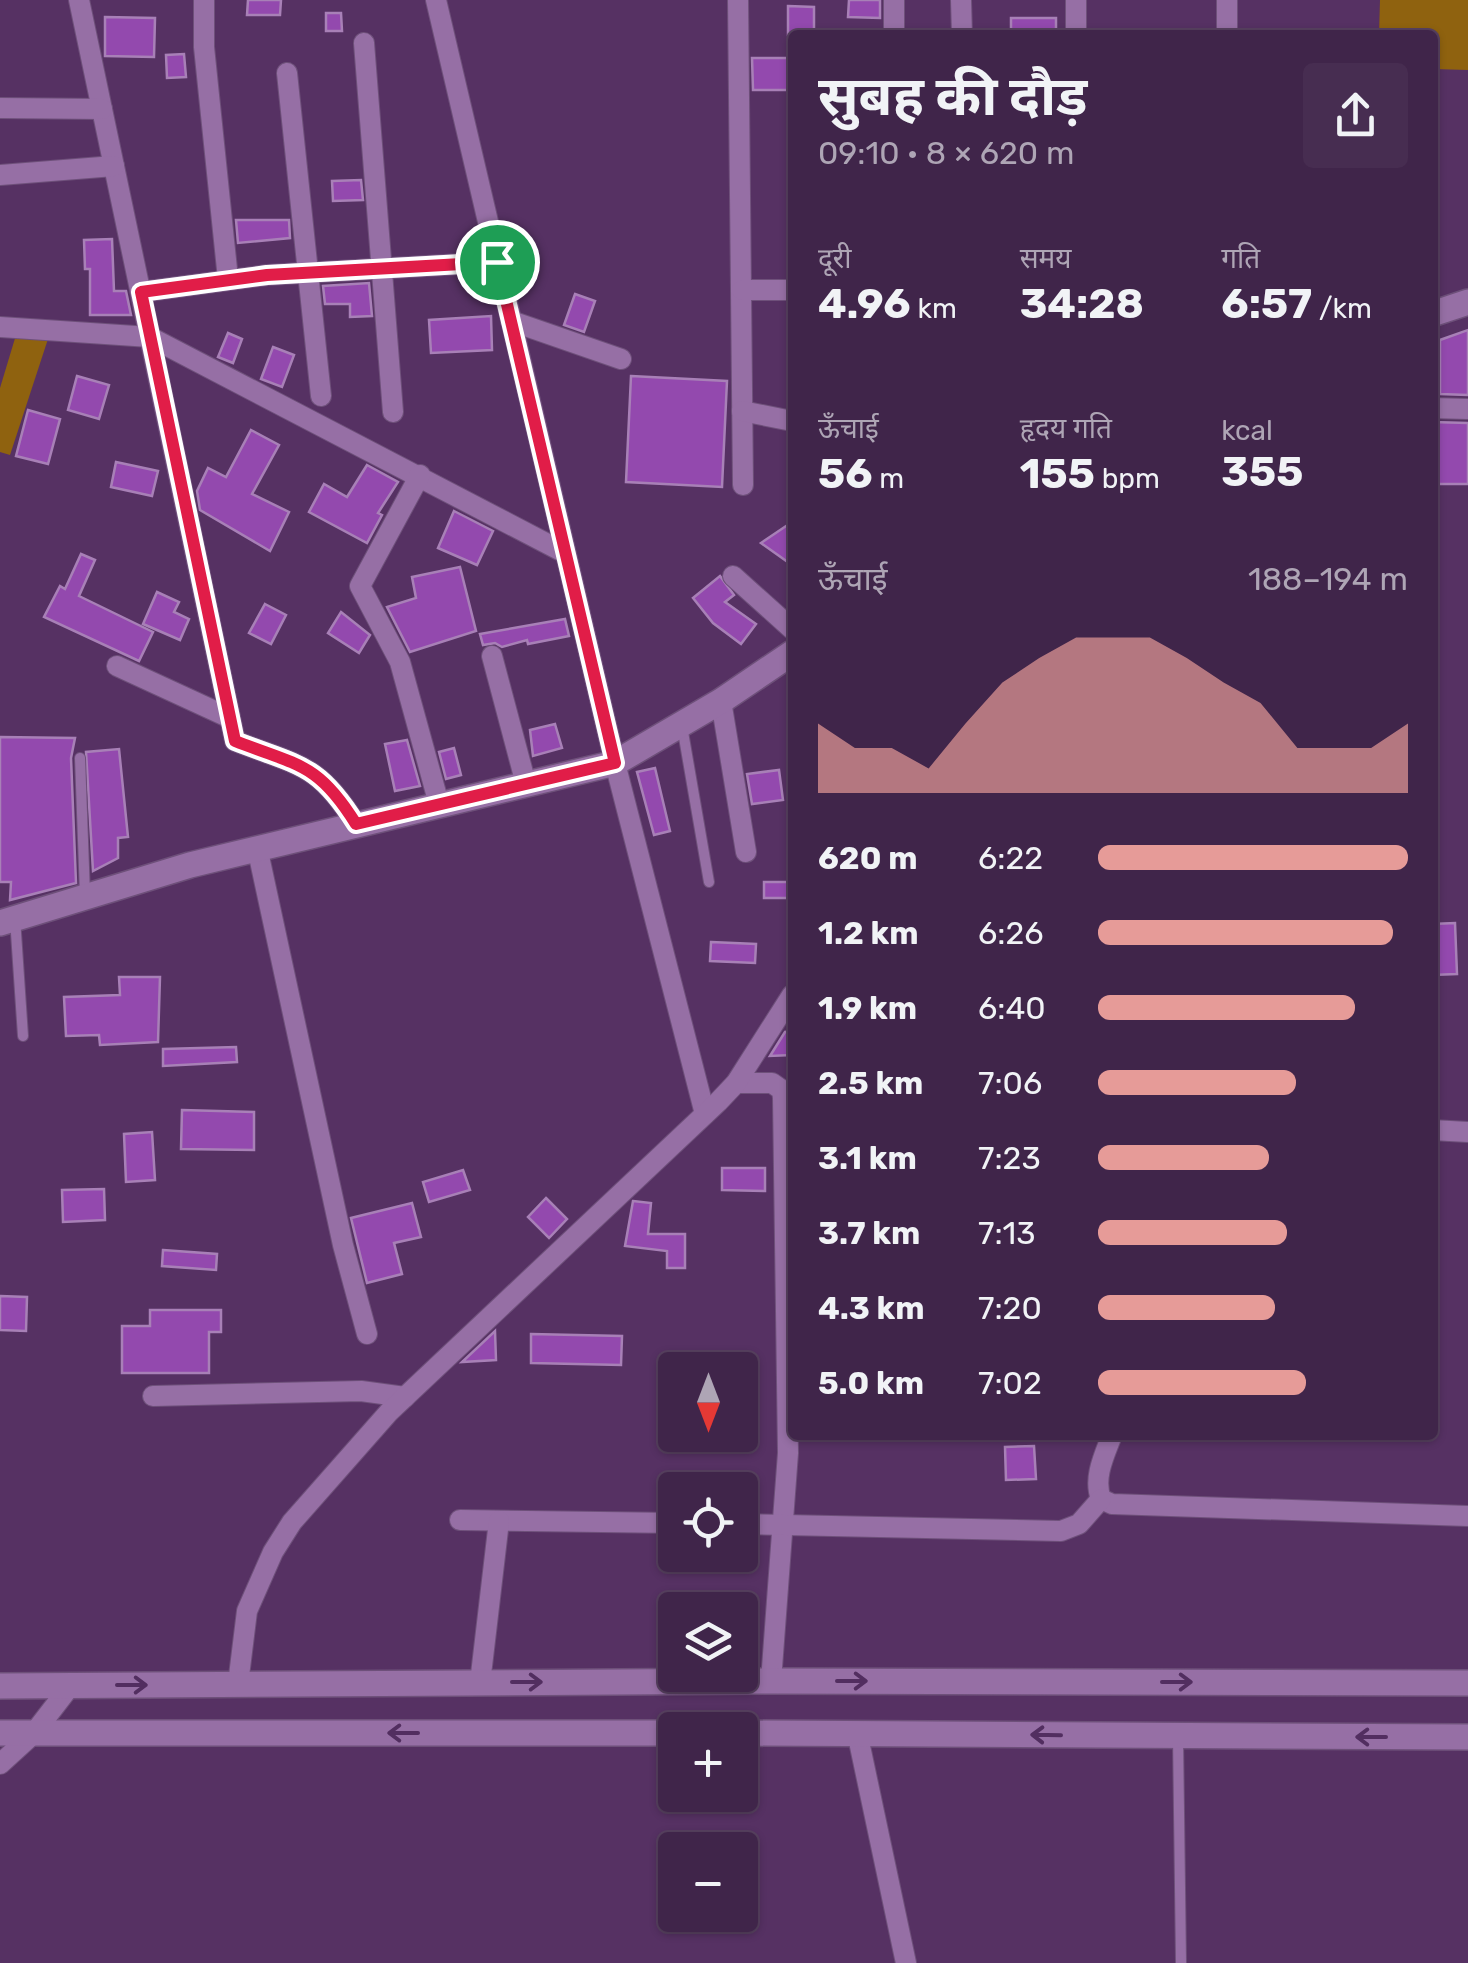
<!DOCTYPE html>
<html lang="hi">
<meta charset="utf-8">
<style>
:root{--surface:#40254a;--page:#472d51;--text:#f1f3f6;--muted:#aea5b5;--line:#594262;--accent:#e69b98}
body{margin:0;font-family:Rubik,"Noto Sans Devanagari",sans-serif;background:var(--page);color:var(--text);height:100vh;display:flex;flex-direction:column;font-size:38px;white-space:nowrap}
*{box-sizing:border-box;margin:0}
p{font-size:32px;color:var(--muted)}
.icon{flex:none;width:55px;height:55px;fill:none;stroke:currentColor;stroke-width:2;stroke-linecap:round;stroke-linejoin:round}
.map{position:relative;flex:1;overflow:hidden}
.sheet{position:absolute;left:788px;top:30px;width:650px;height:1410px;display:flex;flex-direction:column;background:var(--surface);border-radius:10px;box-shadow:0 2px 8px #0004,0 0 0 2px var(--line)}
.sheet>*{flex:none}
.needle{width:65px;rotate:180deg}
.tools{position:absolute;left:658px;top:1352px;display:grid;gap:20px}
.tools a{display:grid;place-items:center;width:100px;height:100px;border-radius:10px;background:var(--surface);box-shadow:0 2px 8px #0004,0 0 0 2px var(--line);font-size:50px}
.pin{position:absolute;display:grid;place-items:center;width:85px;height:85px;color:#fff;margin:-42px;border:5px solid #fff;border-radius:50%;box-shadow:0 2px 10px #0007}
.round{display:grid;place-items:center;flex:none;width:105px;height:105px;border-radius:10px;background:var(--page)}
.summary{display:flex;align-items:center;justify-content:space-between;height:170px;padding:0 30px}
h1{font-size:55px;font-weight:700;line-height:75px}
.stats{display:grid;grid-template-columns:repeat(3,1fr);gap:15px;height:170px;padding:10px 30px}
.stats div{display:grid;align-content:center}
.stats b{font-size:42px;font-weight:700}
.stats small{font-size:28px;font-weight:400}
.stats p{font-size:28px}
.chart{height:280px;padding:20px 30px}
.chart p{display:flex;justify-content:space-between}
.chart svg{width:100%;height:180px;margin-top:10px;fill:var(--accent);opacity:.7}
ul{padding:0 30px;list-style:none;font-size:32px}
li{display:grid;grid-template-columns:160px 120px 1fr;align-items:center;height:75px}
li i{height:25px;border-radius:12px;background:var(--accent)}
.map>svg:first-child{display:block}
.green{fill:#8f620f}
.building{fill:#9349ae;stroke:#a880b7;stroke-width:2.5}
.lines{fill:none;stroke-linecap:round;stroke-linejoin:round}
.lane-casing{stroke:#6e507a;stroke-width:12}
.street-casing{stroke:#6e507a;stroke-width:22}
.secondary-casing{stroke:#6e507a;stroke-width:28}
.lane{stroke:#966fa5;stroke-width:10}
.street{stroke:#966fa5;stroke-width:20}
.secondary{stroke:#966fa5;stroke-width:25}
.oneway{stroke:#522e60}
.route-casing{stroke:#fff;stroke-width:20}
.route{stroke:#e11d48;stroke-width:12}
</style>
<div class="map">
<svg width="1468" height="1963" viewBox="0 0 1468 1963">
<rect width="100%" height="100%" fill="#563163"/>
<g class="green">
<path d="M 1380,0 L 1468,0 L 1468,70 L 1433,69 L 1432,35 L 1379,35 Z"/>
<path d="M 19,325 L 48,339 L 10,455 L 0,452 L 0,388 Z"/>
</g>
<g class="building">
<path d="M 248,0 L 281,0 L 280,15 L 247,15 Z"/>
<path d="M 849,0 L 880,0 L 880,18 L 848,17 Z"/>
<path d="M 788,6 L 814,7 L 814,35 L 788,35 Z"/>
<path d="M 326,13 L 341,13 L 342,31 L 326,31 Z"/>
<path d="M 105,17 L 155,18 L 154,57 L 105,56 Z"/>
<rect x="1011" y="18" width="45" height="17"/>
<path d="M 184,54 L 186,77 L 167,78 L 166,55 Z"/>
<path d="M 752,58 L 792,58 L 792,90 L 753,90 Z"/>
<path d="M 361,180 L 363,200 L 333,201 L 332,181 Z"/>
<path d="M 236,220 L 289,220 L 290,238 L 238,243 Z"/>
<path d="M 112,239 L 114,291 L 126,291 L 131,315 L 90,315 L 90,269 L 85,269 L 84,240 Z"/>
<path d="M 369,283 L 372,316 L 350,317 L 350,304 L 325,304 L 323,286 Z"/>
<path d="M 575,294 L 595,301 L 584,332 L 564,325 Z"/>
<path d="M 491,316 L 492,350 L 431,353 L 429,320 Z"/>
<path d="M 1468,330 L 1468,395 L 1440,394 L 1440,340 Z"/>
<path d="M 228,333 L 242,339 L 233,363 L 218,357 Z"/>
<path d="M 273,347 L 294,355 L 282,387 L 261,379 Z"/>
<path d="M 77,376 L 109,385 L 99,419 L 68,410 Z"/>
<path d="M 631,376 L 727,381 L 722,487 L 626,482 Z"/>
<path d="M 28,410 L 60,419 L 48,464 L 16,456 Z"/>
<path d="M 1432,422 L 1468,423 L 1468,484 L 1432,484 Z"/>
<path d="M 251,430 L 279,445 L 252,494 L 289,512 L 270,551 L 200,510 L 197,491 L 208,468 L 226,477 Z"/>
<path d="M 116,462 L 158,471 L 152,496 L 111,487 Z"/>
<path d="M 367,465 L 398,482 L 378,513 L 382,515 L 367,543 L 309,512 L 324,484 L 347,497 Z"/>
<path d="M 454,511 L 493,531 L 477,565 L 438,548 Z"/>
<path d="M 792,522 L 792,565 L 761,543 Z"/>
<path d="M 81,554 L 95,560 L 79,596 L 153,632 L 139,661 L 44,617 L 60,586 L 65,589 Z"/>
<path d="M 460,567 L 476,631 L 410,652 L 387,607 L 416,598 L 412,577 Z"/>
<path d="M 720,576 L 734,595 L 725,602 L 756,624 L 741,644 L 713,623 L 693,598 Z"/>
<path d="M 157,592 L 179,602 L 174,612 L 189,619 L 180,640 L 143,624 Z"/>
<path d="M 265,604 L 286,615 L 271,644 L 249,633 Z"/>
<path d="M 341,612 L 370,635 L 359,653 L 328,633 Z"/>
<path d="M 565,619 L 569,636 L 528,644 L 527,640 L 502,647 L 495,643 L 483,645 L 480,634 Z"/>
<path d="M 555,724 L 562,748 L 533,756 L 530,730 Z"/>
<path d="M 0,737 L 75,738 L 71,758 L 76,883 L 10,900 L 11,882 L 0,882 Z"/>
<path d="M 407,740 L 420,786 L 395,791 L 385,744 Z"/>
<path d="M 454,748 L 461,775 L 446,779 L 439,752 Z"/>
<path d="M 119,749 L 128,837 L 118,838 L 118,858 L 93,871 L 86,752 Z"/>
<path d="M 655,768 L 670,831 L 654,835 L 637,772 Z"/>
<path d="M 779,770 L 783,800 L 752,804 L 747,774 Z"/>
<rect x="764" y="882" width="28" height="16"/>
<path d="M 1455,923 L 1457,974 L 1432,975 L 1432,924 Z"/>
<path d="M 711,942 L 756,944 L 755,963 L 710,961 Z"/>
<path d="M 119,977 L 160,977 L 158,1042 L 100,1045 L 99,1035 L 66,1036 L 64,997 L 120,995 Z"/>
<path d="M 792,1031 L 792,1055 L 770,1056 L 785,1032 Z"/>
<path d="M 236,1047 L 237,1062 L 163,1066 L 163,1049 Z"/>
<path d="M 182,1110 L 254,1112 L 254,1150 L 181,1149 Z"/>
<path d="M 152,1132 L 155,1180 L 126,1182 L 124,1134 Z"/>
<path d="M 722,1168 L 765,1168 L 765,1191 L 722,1190 Z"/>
<path d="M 463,1170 L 470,1190 L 429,1202 L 423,1182 Z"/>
<path d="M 104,1189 L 105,1220 L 63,1222 L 62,1190 Z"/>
<path d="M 546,1198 L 567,1219 L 549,1238 L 528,1217 Z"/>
<path d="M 633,1201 L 651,1203 L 648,1234 L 685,1234 L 685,1268 L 667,1268 L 667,1251 L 625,1246 Z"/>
<path d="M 412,1203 L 421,1237 L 394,1243 L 402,1274 L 367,1283 L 351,1218 Z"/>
<path d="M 163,1250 L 217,1254 L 216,1270 L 162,1266 Z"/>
<path d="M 0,1296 L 27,1297 L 26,1331 L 0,1330 Z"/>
<path d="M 150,1310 L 221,1310 L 221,1332 L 209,1332 L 209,1373 L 122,1373 L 122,1326 L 150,1326 Z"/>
<path d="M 495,1331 L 496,1360 L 462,1362 Z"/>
<path d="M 531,1334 L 622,1336 L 621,1365 L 531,1363 Z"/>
<path d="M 1034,1446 L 1036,1479 L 1006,1480 L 1005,1447 Z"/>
</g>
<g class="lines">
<g class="lane-casing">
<g id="lane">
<path d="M 682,726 L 709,882"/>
<path d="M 80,758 L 85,895"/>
<path d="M 15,918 L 23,1036"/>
<path d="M 1178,1737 L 1181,1963"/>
</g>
</g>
<g class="street-casing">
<g id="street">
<path d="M 79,0 L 235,741 C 299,766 318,763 356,824"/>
<path d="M 204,0 L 204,47 L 228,279"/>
<path d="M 436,0 L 615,763 L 705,1114"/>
<path d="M 738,0 L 743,485"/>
<path d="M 961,0 L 962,35"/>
<path d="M 1076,0 L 1076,35"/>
<path d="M 1227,0 L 1227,35"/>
<path d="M 894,35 L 894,0"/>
<path d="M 364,43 L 393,412"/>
<path d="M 287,73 L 321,396"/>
<path d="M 0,108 L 102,109"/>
<path d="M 0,175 L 114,166"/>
<path d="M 742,290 L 792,290"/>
<path d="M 141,292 L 267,275 L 497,262"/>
<path d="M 511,321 L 621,359"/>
<path d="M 0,327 L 150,337 L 565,553"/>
<path d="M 1432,408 L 1468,409"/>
<path d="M 742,411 L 792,421"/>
<path d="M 420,475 L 360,586 L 400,662 L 439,804"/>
<path d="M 733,576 L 792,629"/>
<path d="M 492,656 L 526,784"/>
<path d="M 117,666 L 230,718"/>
<path d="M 721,701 L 746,852"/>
<path d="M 257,847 L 343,1245 L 367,1334"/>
<path d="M 736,1083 L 772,1083 L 782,1090 L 783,1098 L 788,1453 L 771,1681"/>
<path d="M 1432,1130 L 1468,1132"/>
<path d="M 153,1396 L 361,1391 L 405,1397"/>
<path d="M 1112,1435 C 1104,1456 1093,1478 1101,1499 L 1112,1504 L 1468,1516"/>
<path d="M 460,1520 L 675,1523"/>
<path d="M 740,1524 L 1061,1531 L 1079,1524 L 1101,1499"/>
<path d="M 480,1683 L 499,1521"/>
<path d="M 238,1684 L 247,1611 L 273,1552 L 292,1522 L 389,1412 L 718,1102 L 736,1083 L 792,995"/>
<path d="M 857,1732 L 906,1963"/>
<path d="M 0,1764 L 34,1733 L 71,1685"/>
</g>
</g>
<g class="secondary-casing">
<g id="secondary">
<path d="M 1432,314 L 1468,302"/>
<path d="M 0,923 L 190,865 L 615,763 L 721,701 L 792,653"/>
<path d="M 0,1686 L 771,1681 L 1468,1683"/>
<path d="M 0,1733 L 675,1733"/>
<path d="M 740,1733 L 1468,1737"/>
</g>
</g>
<use href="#lane" class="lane"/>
<use href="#street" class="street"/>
<use href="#secondary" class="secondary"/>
</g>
<defs><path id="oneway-shaft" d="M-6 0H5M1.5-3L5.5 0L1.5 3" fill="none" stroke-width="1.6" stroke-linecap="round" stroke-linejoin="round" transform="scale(2.5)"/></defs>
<g class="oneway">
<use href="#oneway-shaft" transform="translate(852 1681)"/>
<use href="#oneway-shaft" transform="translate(527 1682)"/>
<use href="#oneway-shaft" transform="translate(1177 1682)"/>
<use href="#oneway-shaft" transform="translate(132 1685)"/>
<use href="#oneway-shaft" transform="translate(403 1733) rotate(180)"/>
<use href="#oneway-shaft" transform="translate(1046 1735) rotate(-179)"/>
<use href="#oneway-shaft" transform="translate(1371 1737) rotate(-180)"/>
</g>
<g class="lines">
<g class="route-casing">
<path id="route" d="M 497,262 L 615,763 L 356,824 C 318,763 299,766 235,741 L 141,292 L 267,275 Z"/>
</g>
<use href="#route" class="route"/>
</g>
</svg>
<div class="tools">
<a><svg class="needle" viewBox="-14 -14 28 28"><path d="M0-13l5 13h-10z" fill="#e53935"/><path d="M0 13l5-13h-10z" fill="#aea5b5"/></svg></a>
<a><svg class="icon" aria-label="locate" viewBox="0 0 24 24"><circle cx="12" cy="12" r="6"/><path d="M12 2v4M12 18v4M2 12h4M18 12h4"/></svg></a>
<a><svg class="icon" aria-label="layers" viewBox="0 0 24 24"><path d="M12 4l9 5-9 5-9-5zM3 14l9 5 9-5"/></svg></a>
<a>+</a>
<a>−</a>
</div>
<div class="pin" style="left:497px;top:262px;background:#1e9e55"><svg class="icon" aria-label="arrive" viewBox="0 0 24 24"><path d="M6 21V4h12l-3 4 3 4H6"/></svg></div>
<section class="sheet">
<div class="summary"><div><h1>सुबह की दौड़</h1><p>09:10 · 8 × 620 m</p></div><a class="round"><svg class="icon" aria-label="share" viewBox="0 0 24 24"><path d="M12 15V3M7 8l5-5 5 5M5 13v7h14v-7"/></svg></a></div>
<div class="stats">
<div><p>दूरी</p><b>4.96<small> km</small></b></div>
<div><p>समय</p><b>34:28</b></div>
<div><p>गति</p><b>6:57<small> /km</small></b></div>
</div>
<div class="stats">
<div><p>ऊँचाई</p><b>56<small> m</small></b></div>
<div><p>हृदय गति</p><b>155<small> bpm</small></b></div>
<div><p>kcal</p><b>355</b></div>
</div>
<div class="chart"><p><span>ऊँचाई</span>188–194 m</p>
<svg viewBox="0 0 160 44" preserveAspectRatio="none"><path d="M0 44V27L10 33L20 33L30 38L40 27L50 17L60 11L70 6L80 6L90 6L100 11L110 17L120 22L130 33L140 33L150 33L160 27V44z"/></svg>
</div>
<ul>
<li><b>620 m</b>6:22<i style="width:100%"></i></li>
<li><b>1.2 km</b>6:26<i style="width:95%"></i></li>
<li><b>1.9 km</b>6:40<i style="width:83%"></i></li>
<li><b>2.5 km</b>7:06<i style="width:64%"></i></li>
<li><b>3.1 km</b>7:23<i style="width:55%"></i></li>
<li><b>3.7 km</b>7:13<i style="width:61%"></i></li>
<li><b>4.3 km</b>7:20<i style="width:57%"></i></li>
<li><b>5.0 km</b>7:02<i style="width:67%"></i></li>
</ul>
</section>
</div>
